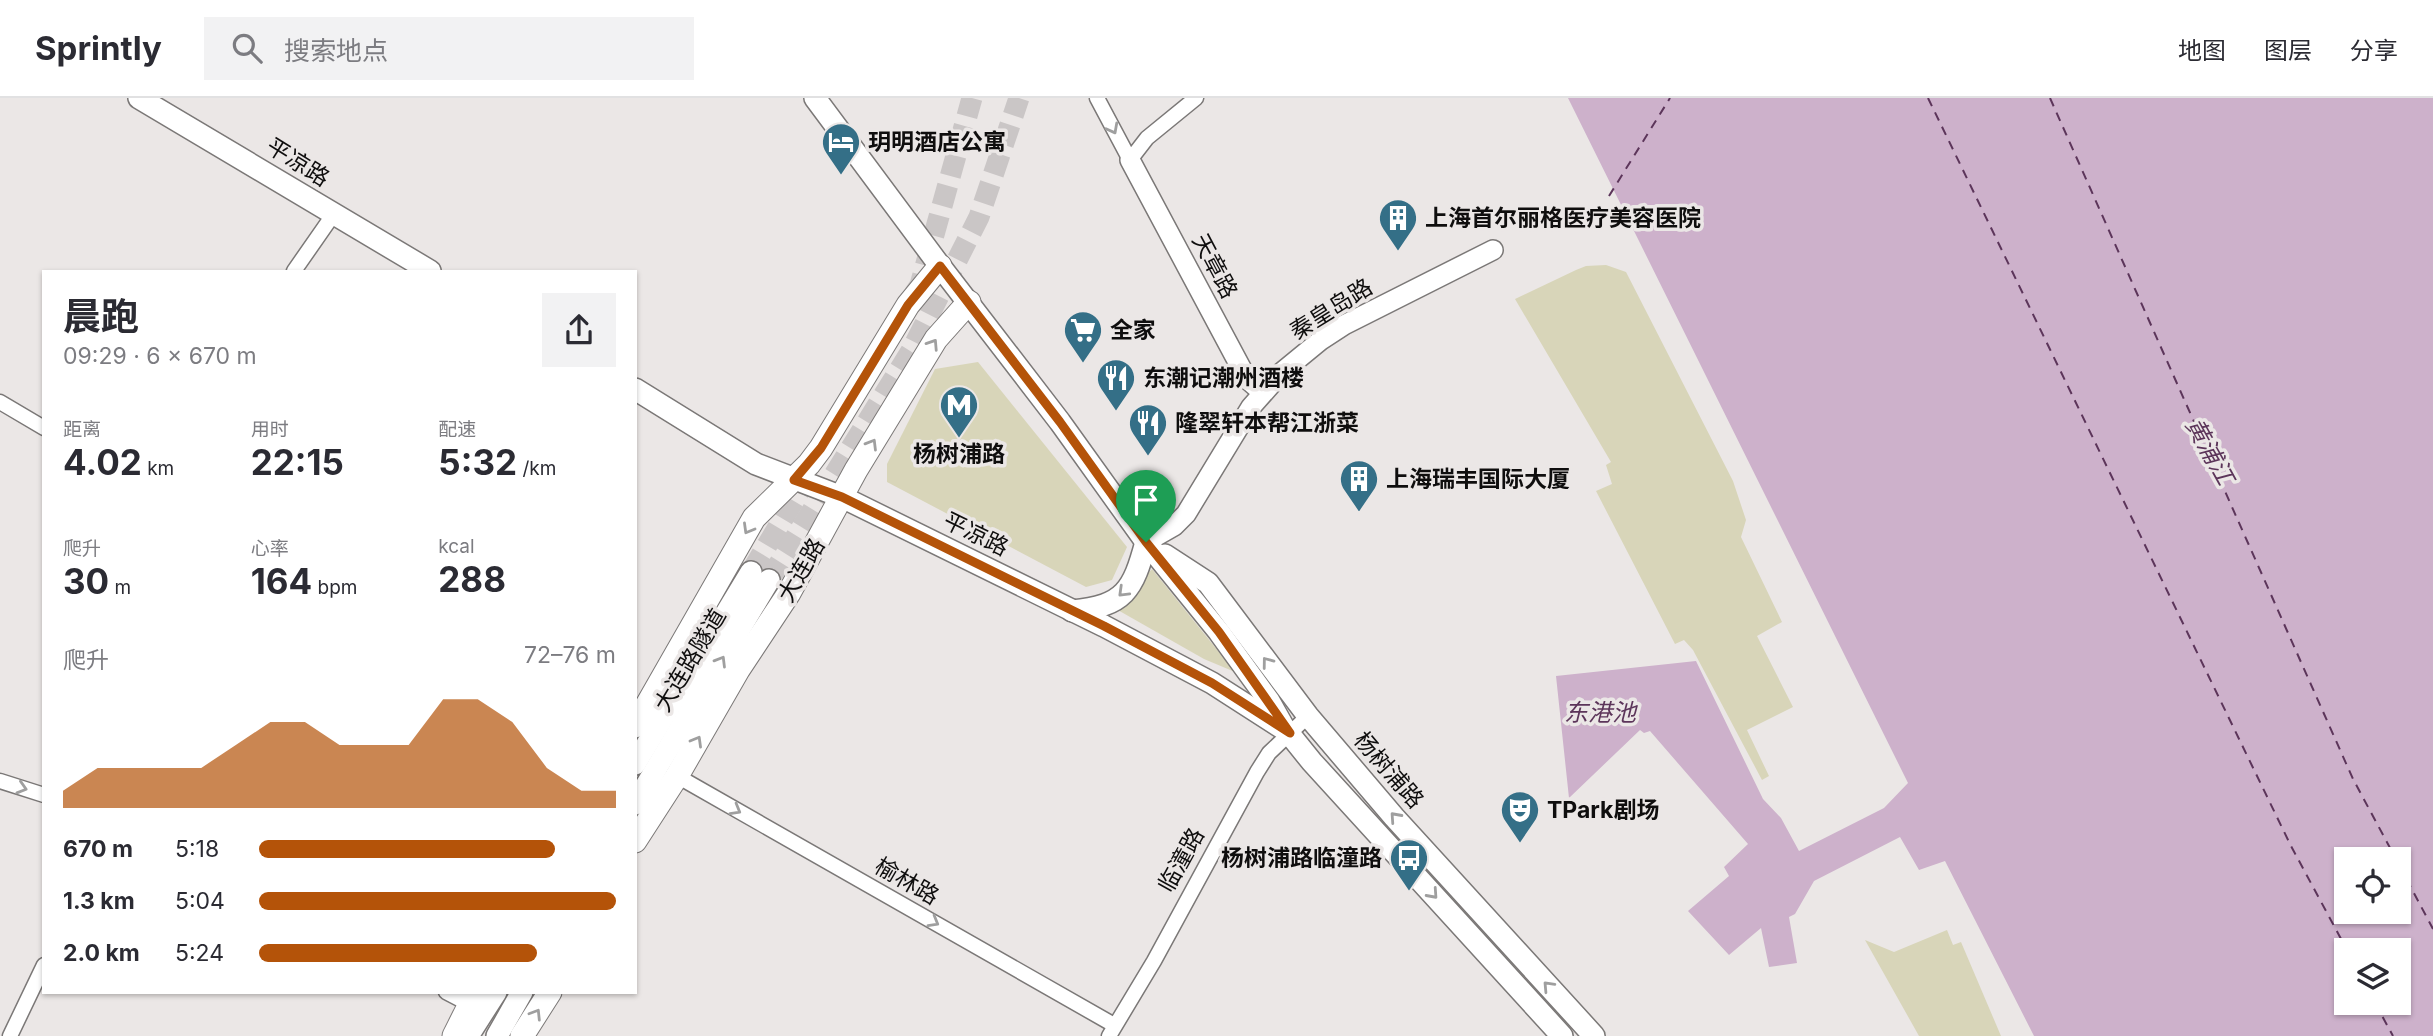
<!DOCTYPE html>
<html lang="zh">
<meta charset="utf-8">
<style>
:root{--surface:#fff;--page:#f2f2f3;--text:#2b2b33;--muted:#7c7c81;--line:#e1e1e2;--accent:#b45309}
body{margin:0;font-family:Inter,"Noto Sans SC",sans-serif;background:var(--page);color:var(--text);height:100vh;display:flex;flex-direction:column;font-size:26px;white-space:nowrap}
*{box-sizing:border-box;margin:0}
p{font-size:23px;color:var(--muted)}
.icon{flex:none;width:38px;height:38px;fill:none;stroke:currentColor;stroke-width:2;stroke-linecap:round;stroke-linejoin:round}
.map{position:relative;flex:1;overflow:hidden}
.sheet{position:absolute;left:42px;top:172px;width:595px;height:724px;display:flex;flex-direction:column;background:var(--surface);border-radius:0px;box-shadow:0 2px 5px #0004}
.sheet>*{flex:none}
.tools{position:absolute;left:2334px;top:749px;display:grid;gap:14px}
.tools a{display:grid;place-items:center;width:77px;height:77px;border-radius:0px;background:var(--surface);box-shadow:0 2px 5px #0004;font-size:35px}
.pin{position:absolute;display:grid;place-items:center;width:60px;height:60px;color:#fff;margin:-72px -30px;border-radius:50% 50% 50% 0;rotate:-45deg;box-shadow:0 0 7px #0007}
.pin .icon{rotate:45deg}
.round{display:grid;place-items:center;flex:none;width:74px;height:74px;border-radius:0px;background:var(--page)}
.headline{display:flex;align-items:center;justify-content:space-between;height:119px;padding:0 21px}
h1{font-size:38px;font-weight:700;line-height:52px}
.figures{display:grid;grid-template-columns:repeat(3,1fr);gap:10px;height:119px;padding:7px 21px}
.figures div{display:grid;align-content:center}
.figures b{font-size:35px;font-weight:700}
.figures small{font-size:19px;font-weight:400}
.figures p{font-size:19px}
.chart{height:196px;padding:14px 21px}
.chart p{display:flex;justify-content:space-between}
.chart svg{width:100%;height:126px;margin-top:7px;fill:var(--accent);opacity:.7}
ul{padding:0 21px;list-style:none;font-size:23px}
li{display:grid;grid-template-columns:112px 84px 1fr;align-items:center;height:52px}
li i{height:18px;border-radius:9px;background:var(--accent)}
header{display:flex;align-items:center;gap:42px;box-sizing:border-box;height:98px;padding:0 35px;background:var(--surface);border-bottom:2px solid var(--line)}
header strong{font-size:33px}
nav{display:flex;gap:38px;margin-inline-start:auto;font-size:24px}
.search{width:490px;height:63px;background:var(--page);display:flex;align-items:center;gap:18px;box-sizing:border-box;padding:0 24px;border-radius:0px;color:var(--muted);font-size:26px}
.map>svg:first-child{display:block}
.green{fill:#d8d5b9}
.water{fill:#cdb1cb;fill-rule:evenodd}
.lines{fill:none;stroke-linecap:round;stroke-linejoin:round}
.ferry{stroke:#5c355a;stroke-width:2;stroke-dasharray:9 7;stroke-linecap:butt}
.secondary-tunnel{stroke:#cac6c6;stroke-width:21;stroke-dasharray:21 10;stroke-linecap:butt}
.minor-casing{stroke:#7b7877;stroke-width:17}
.tertiary-casing{stroke:#7b7877;stroke-width:22}
.secondary-casing{stroke:#7b7877;stroke-width:24}
.primary-casing{stroke:#7b7877;stroke-width:25}
.minor{stroke:#fff;stroke-width:14}
.tertiary{stroke:#fff;stroke-width:19}
.secondary{stroke:#fff;stroke-width:21}
.primary{stroke:#fff;stroke-width:23}
.oneway{stroke:#9f9f9f}
.route-casing{stroke:#fff;stroke-width:14}
.route{stroke:#b45309;stroke-width:9}
.labels{text-anchor:middle;dominant-baseline:central;stroke-width:7;stroke-linejoin:round;paint-order:stroke}
.poi-label{font-size:23px;font-weight:bold;fill:#0f0e0e;stroke:#ebe7e6;text-anchor:start}
.street-label{font-size:23px;fill:#0f0e0e;stroke:#ebe7e6}
.water-label{font-size:24px;font-style:italic;fill:#5c355a;stroke:#ebe7e6}
</style>
<header>
<strong>Sprintly</strong>
<div class="search"><svg class="icon" aria-label="search" viewBox="0 0 24 24"><circle cx="10" cy="10" r="6"/><path d="M15 15l6 6"/></svg>搜索地点</div>
<nav><a>地图</a><a>图层</a><a>分享</a></nav>
</header>
<div class="map">
<svg width="2433" height="938" viewBox="0 0 2433 938">
<rect width="100%" height="100%" fill="#ebe7e6"/>
<g class="green">
<path d="M 1606,167 L 1626,174 L 1733,383 L 1746,422 L 1741,439 L 1782,524 L 1757,538 L 1793,609 L 1747,632 L 1769,678 L 1762,682 L 1693,552 L 1684,542 L 1675,546 L 1596,393 L 1612,386 L 1606,367 L 1611,364 L 1515,201 L 1576,172 L 1586,168 Z"/>
<path d="M 978,264 L 1127,449 L 1112,482 L 1086,489 L 887,384 L 887,366 L 935,271 Z"/>
<path d="M 1152,471 L 1235,574 L 1204,561 L 1116,511 Z"/>
<path d="M 1947,832 L 1953,847 L 1961,844 L 2001,938 L 1919,938 L 1865,842 L 1894,854 Z"/>
</g>
<path class="water" d="M 1568,0 L 2433,0 L 2433,938 L 2034,938 L 1945,763 L 1919,772 L 1900,739 L 1814,783 L 1795,816 L 1789,819 L 1797,865 L 1769,869 L 1761,830 L 1729,857 L 1688,813 L 1729,778 L 1724,769 L 1748,746 L 1650,633 L 1644,635 L 1640,632 L 1569,700 L 1556,578 L 1696,563 L 1763,701 L 1781,720 L 1799,753 L 1884,710 L 1908,685 ZM 2399,761 L 2399,814 L 2347,814 L 2347,761 ZM 2399,852 L 2399,905 L 2347,905 L 2347,852 Z"/>
<g class="lines">
<g class="ferry">
<path d="M 1928,0 L 2291,748 L 2347,852"/>
<path d="M 2050,0 L 2353,681 L 2396,761"/>
<path d="M 1609,98 L 1670,0"/>
<path d="M 2399,767 L 2433,831"/>
<path d="M 2375,905 L 2393,938"/>
</g>
<g class="secondary-tunnel">
<path d="M 914,196 L 920,187 L 972,0"/>
<path d="M 751,474 L 814,369"/>
<path d="M 769,482 L 911,253 L 979,119 L 1019,0"/>
</g>
<g class="minor-casing">
<g id="minor">
<path d="M 1097,0 L 1130,62 L 1147,40 L 1196,0"/>
<path d="M 294,173 L 333,117"/>
<path d="M 0,304 L 44,330"/>
<path d="M 677,678 L 1114,927"/>
<path d="M 0,683 L 44,697"/>
<path d="M 446,894 L 469,906"/>
<path d="M 10,938 L 44,867"/>
<path d="M 1109,938 L 1154,863 L 1257,674 L 1269,655 L 1308,618"/>
</g>
</g>
<g class="tertiary-casing">
<g id="tertiary">
<path d="M 1130,62 L 1247,281 L 1262,294"/>
<path d="M 1146,444 L 1174,428 L 1186,416 L 1251,309 L 1282,274 L 1321,242 L 1344,227 L 1493,152"/>
</g>
</g>
<g class="secondary-casing">
<g id="secondary">
<path d="M 139,0 L 430,173"/>
<path d="M 815,0 L 940,168 L 1060,324 L 1146,444 L 1219,534 L 1269,603 L 1283,628 L 1312,664 L 1562,938"/>
<path d="M 635,291 L 756,366 L 842,399 L 1104,528 L 1212,585 L 1282,630"/>
<path d="M 1165,457 L 1208,485 L 1308,618 L 1394,719 L 1594,938"/>
<path d="M 1072,513 C 1125,508 1133,492 1146,444"/>
<path d="M 635,666 L 751,474"/>
<path d="M 635,706 L 769,482"/>
<path d="M 468,938 L 496,894"/>
<path d="M 497,938 L 522,894"/>
</g>
</g>
<g class="primary-casing">
<g id="primary">
<path d="M 635,628 L 754,420 L 809,366 L 821,350 L 908,207 L 940,168"/>
<path d="M 635,743 L 677,678 L 738,572 L 789,495 L 856,372 L 936,241 L 969,204"/>
<path d="M 454,938 L 476,894"/>
<path d="M 522,938 L 550,894"/>
</g>
</g>
<use href="#minor" class="minor"/>
<use href="#tertiary" class="tertiary"/>
<use href="#secondary" class="secondary"/>
<use href="#primary" class="primary"/>
</g>
<defs><path id="oneway-chevron" d="M-2-3.5L2.5 0L-2 3.5" fill="none" stroke-width="1.6" stroke-linecap="round" stroke-linejoin="round" transform="scale(1.75)"/></defs>
<g class="oneway">
<use href="#oneway-chevron" transform="translate(1113 31) rotate(62)"/>
<use href="#oneway-chevron" transform="translate(933 246) rotate(-57)"/>
<use href="#oneway-chevron" transform="translate(872 346) rotate(-59)"/>
<use href="#oneway-chevron" transform="translate(748 431) rotate(120)"/>
<use href="#oneway-chevron" transform="translate(1123 494) rotate(136)"/>
<use href="#oneway-chevron" transform="translate(721 563) rotate(-59)"/>
<use href="#oneway-chevron" transform="translate(1267 564) rotate(-127)"/>
<use href="#oneway-chevron" transform="translate(697 643) rotate(-60)"/>
<use href="#oneway-chevron" transform="translate(22 690) rotate(17)"/>
<use href="#oneway-chevron" transform="translate(736 712) rotate(30)"/>
<use href="#oneway-chevron" transform="translate(1395 719) rotate(-132)"/>
<use href="#oneway-chevron" transform="translate(1433 796) rotate(48)"/>
<use href="#oneway-chevron" transform="translate(934 824) rotate(30)"/>
<use href="#oneway-chevron" transform="translate(1548 888) rotate(-133)"/>
<use href="#oneway-chevron" transform="translate(536 916) rotate(-58)"/>
</g>
<g class="lines">
<g class="route-casing">
<path id="route" d="M 940,168 L 1060,324 L 1146,444 L 1219,534 L 1290,635 L 1212,585 L 1104,528 L 842,399 L 794,382 L 821,350 L 908,207 Z"/>
</g>
<use href="#route" class="route"/>
</g>
<defs>
<g id="hotel-pin" transform="scale(2.0125)"><path d="M0 17L-7.5 6A9.5 9.5 0 1 1 7.5 6Z" fill="#346f87" stroke="#ebe7e6"/><path d="M-6-4.5h1.5V1H6V5H4.5V3h-9V5H-6ZM-4 0a1.8 1.8 0 1 1 3.6 0ZM.5 0V-2.5h3Q6-2.5 6 0Z" fill="#fff"/></g>
<g id="building-pin" transform="scale(2.0125)"><path d="M0 17L-7.5 6A9.5 9.5 0 1 1 7.5 6Z" fill="#346f87" stroke="#ebe7e6"/><path d="M-4-6H4V6H1V3H-1V6H-4ZM-2.5-4.3h1.7v1.8h-1.7ZM.8-4.3h1.7v1.8H.8ZM-2.5-1h1.7V.8h-1.7ZM.8-1h1.7V.8H.8Z" fill="#fff"/></g>
<g id="supermarket-pin" transform="scale(2.0125)"><path d="M0 17L-7.5 6A9.5 9.5 0 1 1 7.5 6Z" fill="#346f87" stroke="#ebe7e6"/><path d="M-6-5.5h2.5l.6 2H6L4.5 2H-2.5L-4.4-4H-6ZM-1.5 3.2a1.3 1.3 0 1 0 .1 0ZM3 3.2a1.3 1.3 0 1 0 .1 0Z" fill="#fff"/></g>
<g id="restaurant-pin" transform="scale(2.0125)"><path d="M0 17L-7.5 6A9.5 9.5 0 1 1 7.5 6Z" fill="#346f87" stroke="#ebe7e6"/><path d="M-5-6h1v4h1v-4h1v4h1v-4h1v5L-1.5 .5V6h-2V.5L-5-1ZM5-6V6H3V1.5H1.5Q1.5-4 5-6Z" fill="#fff"/></g>
<g id="metro-pin" transform="scale(2.0125)"><path d="M0 17L-7.5 6A9.5 9.5 0 1 1 7.5 6Z" fill="#346f87" stroke="#ebe7e6"/><path d="M-5.5 5V-5H-3L0 0L3-5H5.5V5H3V-.5L0 4L-3-.5V5Z" fill="#fff"/></g>
<g id="theatre-pin" transform="scale(2.0125)"><path d="M0 17L-7.5 6A9.5 9.5 0 1 1 7.5 6Z" fill="#346f87" stroke="#ebe7e6"/><path d="M-5-5.5Q0-4 5-5.5V0Q5 5 0 6Q-5 5-5 0ZM-3.3-2.5H-1v1.5H-3.3ZM1-2.5H3.3v1.5H1ZM-2.8 1Q0 5.5 2.8 1Z" fill="#fff"/></g>
<g id="bus-pin" transform="scale(2.0125)"><path d="M0 17L-7.5 6A9.5 9.5 0 1 1 7.5 6Z" fill="#346f87" stroke="#ebe7e6"/><path d="M-5-6H5V4H4V6H2V4H-2V6H-4V4H-5ZM-3.5-4V0h7V-4ZM-3.5 1.2v1.5H-2V1.2ZM2 1.2v1.5H3.5V1.2Z" fill="#fff"/></g>
</defs>
<g fill-rule="evenodd">
<use href="#hotel-pin" x="841" y="44"/>
<use href="#building-pin" x="1398" y="120"/>
<use href="#supermarket-pin" x="1083" y="232"/>
<use href="#restaurant-pin" x="1116" y="280"/>
<use href="#metro-pin" x="959" y="307"/>
<use href="#restaurant-pin" x="1148" y="325"/>
<use href="#building-pin" x="1359" y="381"/>
<use href="#theatre-pin" x="1520" y="712"/>
<use href="#bus-pin" x="1409" y="760"/>
</g>
<g class="labels">
<g class="poi-label">
<text x="868" y="44">玥明酒店公寓</text>
<text x="1425" y="120">上海首尔丽格医疗美容医院</text>
<text x="1110" y="232">全家</text>
<text x="1143" y="280">东潮记潮州酒楼</text>
<text x="1175" y="325">隆翠轩本帮江浙菜</text>
<text x="959" y="356" text-anchor="middle">杨树浦路</text>
<text x="1386" y="381">上海瑞丰国际大厦</text>
<text x="1547" y="712">TPark剧场</text>
<text x="1382" y="760" text-anchor="end">杨树浦路临潼路</text>
</g>
<g class="street-label">
<text transform="translate(298 64) rotate(32)">平凉路</text>
<text transform="translate(1215 168) rotate(62)">天章路</text>
<text transform="translate(1331 211) rotate(-32)">秦皇岛路</text>
<text transform="translate(976 436) rotate(26)">平凉路</text>
<text transform="translate(801 472) rotate(-60)">大连路</text>
<text transform="translate(690 562) rotate(-59)">大连路隧道</text>
<text transform="translate(1389 672) rotate(49)">杨树浦路</text>
<text transform="translate(1181 762) rotate(-61)">临潼路</text>
<text transform="translate(907 783) rotate(30)">榆林路</text>
</g>
<g class="water-label">
<text transform="translate(2210 353) rotate(61)">黄浦江</text>
<text x="1600" y="614">东港池</text>
</g>
</g>
</svg>
<div class="tools">
<a><svg class="icon" aria-label="locate" viewBox="0 0 24 24"><circle cx="12" cy="12" r="6"/><path d="M12 2v4M12 18v4M2 12h4M18 12h4"/></svg></a>
<a><svg class="icon" aria-label="layers" viewBox="0 0 24 24"><path d="M12 4l9 5-9 5-9-5zM3 14l9 5 9-5"/></svg></a>
</div>
<div class="pin" style="left:1146px;top:444px;background:#1e9e55"><svg class="icon" aria-label="arrive" viewBox="0 0 24 24"><path d="M6 21V4h12l-3 4 3 4H6"/></svg></div>
<section class="sheet">
<div class="headline"><div><h1>晨跑</h1><p>09:29 · 6 × 670 m</p></div><a class="round"><svg class="icon" aria-label="share" viewBox="0 0 24 24"><path d="M12 15V3M7 8l5-5 5 5M5 13v7h14v-7"/></svg></a></div>
<div class="figures">
<div><p>距离</p><b>4.02<small> km</small></b></div>
<div><p>用时</p><b>22:15</b></div>
<div><p>配速</p><b>5:32<small> /km</small></b></div>
</div>
<div class="figures">
<div><p>爬升</p><b>30<small> m</small></b></div>
<div><p>心率</p><b>164<small> bpm</small></b></div>
<div><p>kcal</p><b>288</b></div>
</div>
<div class="chart"><p><span>爬升</span>72–76 m</p>
<svg viewBox="0 0 160 44" preserveAspectRatio="none"><path d="M0 44V38L10 30L20 30L30 30L40 30L50 22L60 14L70 14L80 22L90 22L100 22L110 6L120 6L130 14L140 30L150 38L160 38V44z"/></svg>
</div>
<ul>
<li><b>670 m</b>5:18<i style="width:83%"></i></li>
<li><b>1.3 km</b>5:04<i style="width:100%"></i></li>
<li><b>2.0 km</b>5:24<i style="width:78%"></i></li>
</ul>
</section>
</div>
